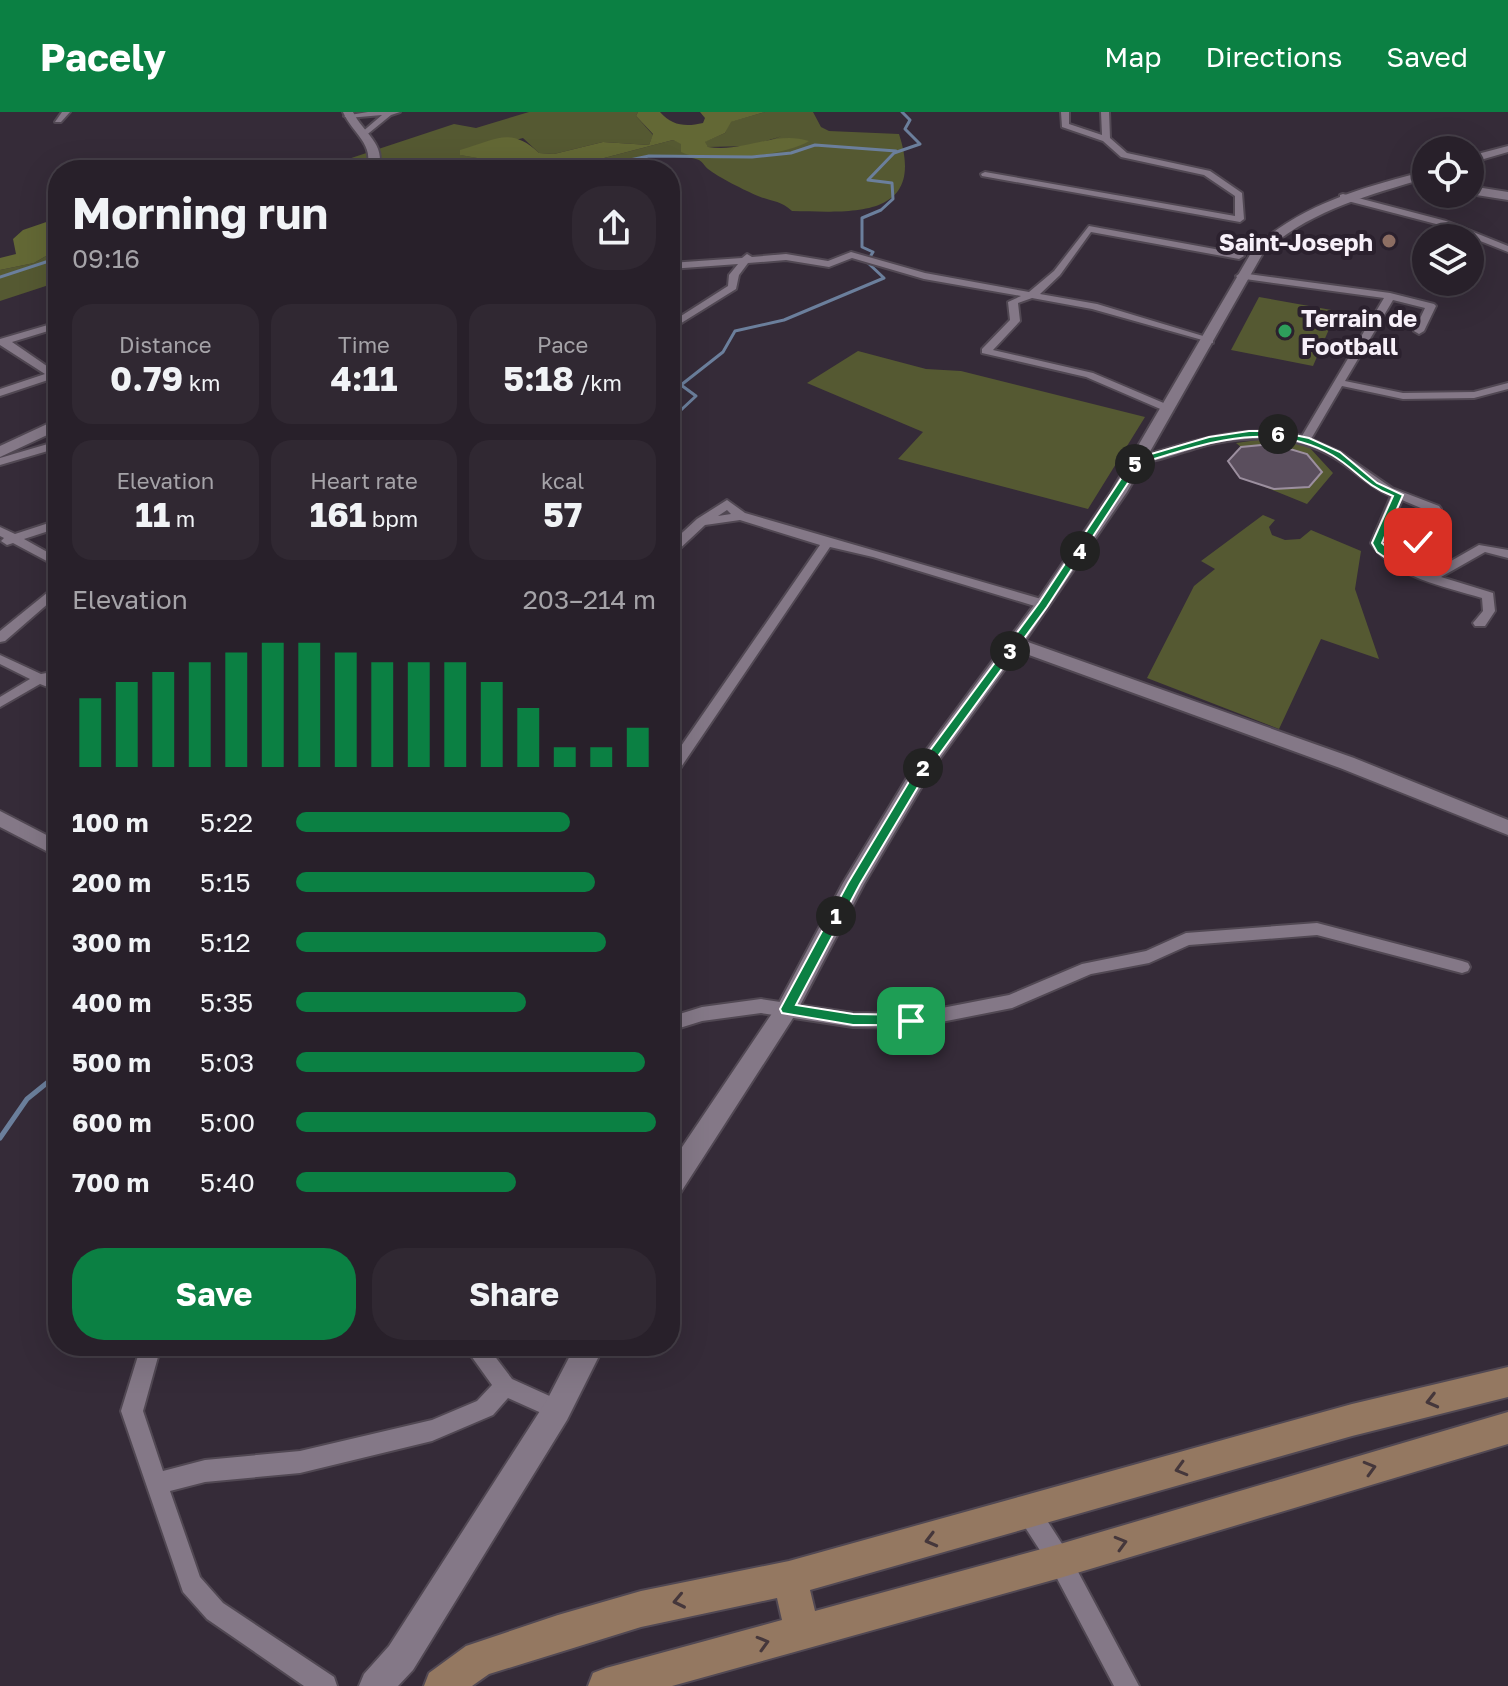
<!DOCTYPE html>
<meta charset="utf-8">
<style>
:root{--surface:#28202a;--page:#302832;--text:#f1f3f6;--muted:#a5a3a8;--line:#443e47;--accent:#0b8043}
body{margin:0;font-family:"Golos Text",sans-serif;background:var(--page);color:var(--text);height:100vh;display:flex;flex-direction:column;font-size:30px;white-space:nowrap}
*{box-sizing:border-box;margin:0}
p{font-size:26px;color:var(--muted)}
.icon{flex:none;width:44px;height:44px;fill:none;stroke:currentColor;stroke-width:2;stroke-linecap:round;stroke-linejoin:round}
.map{position:relative;flex:1;overflow:hidden}
.sheet{position:absolute;left:48px;top:48px;width:632px;height:1196px;display:flex;flex-direction:column;background:var(--surface);border-radius:32px;box-shadow:0 8px 32px #0002,0 0 0 2px var(--line)}
.sheet>*{flex:none}
.buttons{position:absolute;left:1412px;top:24px;display:grid;gap:16px}
.buttons a{display:grid;place-items:center;width:72px;height:72px;border-radius:50%;background:var(--surface);box-shadow:0 8px 32px #0002,0 0 0 2px var(--line);font-size:40px}
.pin{position:absolute;display:grid;place-items:center;width:68px;height:68px;color:#fff;margin:-34px;border-radius:16px;box-shadow:0 4px 12px #0006}
.km{position:absolute;width:40px;height:40px;margin:-20px;border-radius:50%;background:#222;color:#fff;font-size:22px;line-height:40px;text-align:center}
.round{display:grid;place-items:center;flex:none;width:84px;height:84px;border-radius:32px;background:var(--page)}
.overview{display:flex;align-items:center;justify-content:space-between;height:136px;padding:0 24px}
h1{font-size:44px;font-weight:700;line-height:60px}
.stats{display:grid;grid-template-columns:repeat(3,1fr);gap:12px;height:136px;padding:8px 24px}
.stats div{display:grid;align-content:center;border-radius:20px;background:var(--page);text-align:center}
.stats b{font-size:34px;font-weight:700}
.stats small{font-size:22px;font-weight:400}
.stats p{font-size:22px}
.chart{height:224px;padding:16px 24px}
.chart p{display:flex;justify-content:space-between}
.chart svg{width:100%;height:144px;margin-top:8px;stroke:var(--accent);stroke-width:6}
.button{display:flex;gap:16px;margin-top:auto;padding:16px 24px}
.button a{flex:1;height:92px;border-radius:32px;background:var(--accent);color:#fff;font-size:32px;font-weight:700;line-height:92px;text-align:center}
.button a+a{background:var(--page);color:var(--text)}
ul{padding:0 24px;list-style:none;font-size:26px}
li{display:grid;grid-template-columns:128px 96px 1fr;align-items:center;height:60px}
li i{height:20px;border-radius:10px;background:var(--accent)}
header{display:flex;align-items:center;gap:48px;box-sizing:border-box;height:112px;padding:0 40px;background:var(--accent);color:#fff}
header strong{font-size:38px}
nav{display:flex;gap:44px;margin-inline-start:auto;font-size:28px}
.map>svg:first-child{display:block}
.green{fill:#555932}
.forest{fill:#636835}
.lines{fill:none;stroke-linecap:round;stroke-linejoin:round}
.stream-far1{stroke:#6b7f9c;stroke-width:3}
.stream{stroke:#6b7f9c;stroke-width:5}
.building{fill:#5a4e5d;stroke:#9c8f9f;stroke-width:2}
.minor-casing{stroke:#514853;stroke-width:4}
.tertiary-casing{stroke:#514853;stroke-width:4}
.secondary-casing{stroke:#514853;stroke-width:4}
.minor{fill:#847887;fill-rule:evenodd}
.tertiary{fill:#847887;fill-rule:evenodd}
.secondary{fill:#947861;fill-rule:evenodd}
.oneway{stroke:#45373b}
.route{fill:#0b8043;stroke:#fff;stroke-width:2}
.education-dot{fill:#8d6e63;stroke:#2b212e;stroke-width:3}
.leisure-dot{fill:#2e9e5b;stroke:#2b212e;stroke-width:3}
.labels{text-anchor:middle;dominant-baseline:central;stroke-width:8;stroke-linejoin:round;paint-order:stroke}
.far-poi-label{font-size:24px;font-weight:bold;fill:#f7f0f9;stroke:#2b212e;text-anchor:end}
</style>
<header>
<strong>Pacely</strong>
<nav><a>Map</a><a>Directions</a><a>Saved</a></nav>
</header>
<div class="map">
<svg width="1508" height="1574" viewBox="0 0 1508 1574">
<rect width="100%" height="100%" fill="#352b38"/>
<g class="green">
<path d="M 529,0 L 638,0 L 636,4 L 653,23 L 649,33 L 603,30 L 554,42 L 539,41 L 523,26 L 461,43 L 500,50 L 507,58 L 315,58 L 454,12 L 476,16 Z"/>
<path d="M 765,0 L 813,0 L 821,15 L 829,19 L 899,22 C 927,108 851,100 792,99 C 780,88 772,90 758,84 C 746,79 718,65 708,57 C 705,55 703,50 699,48 C 683,40 613,45 601,58 L 558,58 L 673,28 L 719,46 L 782,24 L 750,34 L 708,35 L 704,30 L 725,21 L 730,10 Z"/>
<path d="M 58,137 L 58,170 L 0,189 L 0,158 L 34,151 Z"/>
<path d="M 1259,185 L 1337,199 L 1313,254 L 1231,238 Z"/>
<path d="M 858,239 L 926,257 L 961,259 L 1145,305 L 1088,397 L 898,347 L 923,320 L 807,271 Z"/>
<path d="M 1280,325 L 1309,335 L 1333,361 L 1307,392 L 1265,375 L 1309,375 L 1322,360 L 1307,342 L 1241,335 L 1236,331 Z"/>
<path d="M 1263,403 L 1275,408 L 1269,415 L 1272,423 L 1285,428 L 1300,427 L 1311,418 L 1361,439 L 1355,477 L 1379,547 L 1321,527 L 1279,617 L 1147,566 L 1194,474 L 1215,457 L 1201,449 Z"/>
</g>
<g class="forest">
<path d="M 638,0 L 660,0 C 672,14 686,15 703,11 L 705,6 L 700,0 L 765,0 L 731,10 L 725,21 L 705,30 L 708,35 C 744,41 775,18 809,29 C 785,44 706,53 681,40 L 681,32 L 673,28 L 558,58 L 507,58 L 500,50 L 460,43 L 460,38 C 496,28 510,14 539,41 L 554,42 L 603,30 L 649,33 L 653,22 L 636,4 Z"/>
<path d="M 58,106 L 58,137 L 34,151 L 0,158 L 0,146 L 16,142 L 13,127 L 23,118 Z"/>
</g>
<g class="lines">
<g class="stream-far1">
<path d="M 582,58 L 649,44 L 752,45 L 791,41 L 815,33 L 896,39"/>
<path d="M 0,165 L 58,146"/>
<path d="M 670,300 L 681,298 L 696,284 L 681,273 L 723,240 L 735,219 L 784,208 L 884,166 L 867,150 L 873,140 L 862,135 L 862,106 L 881,98 L 893,87 L 892,71 L 868,68 L 894,41 L 920,32 L 905,17 L 910,8 L 902,0"/>
</g>
<path class="stream" d="M 0,1026 L 27,987 L 58,962"/>
</g>
<path class="building" d="M 1273,332 L 1307,342 L 1322,360 L 1309,375 L 1274,377 L 1240,366 L 1228,349 L 1241,335 Z"/>
<g class="lines">
<g class="minor-casing">
<g id="minor">
<path d="M 62,0 L 70,0 L 61,10 L 55,10 Z"/>
<path d="M 368,0 L 400,0 L 391,3 L 364,25 L 361,21 L 382,3 L 348,6 L 344,4 Z"/>
<path d="M 1061,0 L 1069,0 L 1069,12 L 1102,23 L 1101,0 L 1109,0 L 1110,26 L 1127,41 L 1210,59 L 1242,81 L 1244,107 L 1240,110 L 982,64 L 981,62 L 985,60 L 1235,104 L 1235,84 L 1204,63 L 1121,45 L 1103,29 L 1062,15 Z"/>
<path d="M 1343,82 L 1446,109 L 1508,134 L 1508,140 L 1440,113 L 1340,87 L 1340,83 Z"/>
<path d="M 1089,114 L 1242,142 L 1244,144 L 1239,147 L 1091,120 L 1060,163 L 1040,182 L 1097,192 L 1213,227 L 1213,231 L 1092,197 L 1032,186 L 1018,191 L 1020,209 L 993,238 L 1093,261 L 1173,295 L 1173,299 L 1165,299 L 1086,265 L 982,241 L 982,237 L 1010,208 L 1008,190 L 1021,184 L 924,167 L 852,146 L 829,155 L 786,148 L 748,151 L 739,163 L 736,177 L 670,218 L 670,211 L 728,174 L 729,163 L 738,152 L 670,157 L 670,151 L 742,146 L 747,142 L 752,145 L 786,142 L 828,149 L 851,140 L 925,161 L 1029,180 L 1054,159 Z"/>
<path d="M 1241,161 L 1390,181 L 1434,192 L 1436,194 L 1424,219 L 1419,222 L 1414,219 L 1425,196 L 1393,188 L 1345,269 L 1403,281 L 1474,280 L 1508,271 L 1508,277 L 1474,286 L 1403,287 L 1342,274 L 1311,327 L 1340,340 L 1392,376 L 1439,394 L 1441,397 L 1424,430 L 1407,451 L 1430,461 L 1479,433 L 1508,438 L 1508,446 L 1485,440 L 1441,465 L 1493,481 L 1495,499 L 1485,514 L 1475,514 L 1473,511 L 1483,499 L 1482,486 C 1443,474 1395,466 1371,431 L 1391,384 C 1372,376 1358,362 1341,350 C 1303,324 1260,323 1216,331 C 1193,335 1153,353 1133,351 L 1133,347 C 1187,330 1245,310 1302,324 L 1384,186 L 1238,166 L 1236,164 ZM 1402,388 L 1428,399 L 1413,429 L 1398,445 L 1383,431 Z"/>
<path d="M 58,210 L 58,216 L 12,230 L 54,259 L 58,259 L 58,270 L 51,267 L 0,284 L 0,277 L 45,262 L 0,233 L 0,227 Z"/>
<path d="M 58,329 L 58,336 L 0,353 L 0,346 Z"/>
<path d="M 727,388 L 745,401 L 1048,489 L 1049,492 L 1048,495 L 1038,495 L 873,445 L 830,435 L 675,664 L 670,666 L 670,650 L 820,433 L 740,408 L 705,413 L 674,442 L 670,443 L 670,432 L 697,407 ZM 727,398 L 731,402 L 718,404 Z"/>
<path d="M 58,408 L 58,416 L 24,427 L 58,446 L 58,455 L 13,431 L 7,433 L 1,429 L 4,426 L 0,424 L 0,415 L 15,422 Z"/>
<path d="M 58,472 L 58,483 L 5,529 L 0,530 L 0,519 Z"/>
<path d="M 0,543 L 41,562 L 58,559 L 58,567 L 54,568 L 58,570 L 58,579 L 40,572 L 0,595 L 0,585 L 30,567 L 0,552 Z"/>
<path d="M 1317,811 L 1462,849 L 1468,851 L 1470,855 L 1468,859 L 1462,861 L 1317,823 L 1189,833 L 1149,851 L 1091,862 L 1012,896 L 911,916 L 853,915 L 761,901 L 702,909 L 670,919 L 670,905 L 702,895 L 761,887 L 853,901 L 911,902 L 1009,883 L 1082,852 L 1146,839 L 1186,821 Z"/>
<path d="M 141,1234 L 161,1234 L 143,1299 L 163,1359 L 205,1348 L 300,1339 L 432,1308 L 477,1289 L 492,1273 L 464,1234 L 487,1234 L 512,1267 L 565,1291 L 568,1298 L 565,1305 L 557,1308 L 508,1286 L 493,1303 L 432,1329 L 300,1361 L 205,1370 L 170,1379 L 200,1465 L 223,1491 L 334,1565 L 337,1574 L 304,1574 L 207,1507 L 183,1480 L 121,1299 Z"/>
<path d="M 1029,1390 L 1037,1393 L 1068,1441 L 1139,1574 L 1114,1574 L 1052,1457 L 1021,1409 L 1018,1401 L 1021,1393 Z"/>
</g>
</g>
<g class="tertiary-casing">
<g id="tertiary">
<path d="M 343,0 L 353,0 C 363,21 387,32 378,58 L 366,58 C 376,33 352,21 343,0 Z"/>
<path d="M 1508,34 L 1508,40 L 1470,51 L 1470,44 Z"/>
<path d="M 1426,59 L 1426,66 C 1367,84 1310,98 1263,141 L 1127,380 L 1025,529 L 1354,646 L 1508,708 L 1508,723 L 1340,656 L 1018,539 L 931,659 L 864,772 L 795,903 L 679,1083 L 670,1086 L 670,1053 L 779,891 L 843,771 L 913,656 L 1037,489 L 1111,380 L 1254,136 C 1302,92 1364,75 1426,59 Z"/>
<path d="M 1470,74 L 1508,80 L 1508,88 L 1470,82 Z"/>
<path d="M 58,307 L 58,318 L 0,345 L 0,334 Z"/>
<path d="M 0,699 L 58,729 L 58,745 L 0,715 Z"/>
<path d="M 575,1234 L 604,1234 L 567,1308 L 413,1558 L 398,1574 L 359,1574 L 364,1562 L 389,1534 L 547,1288 Z"/>
</g>
</g>
<g class="secondary-casing">
<path id="secondary" d="M 1508,1255 L 1508,1285 L 1352,1324 L 810,1478 L 815,1499 L 1060,1432 L 1508,1300 L 1508,1332 L 1060,1466 L 672,1574 L 588,1574 L 593,1561 L 606,1556 L 782,1508 L 777,1486 L 641,1515 L 489,1562 L 472,1574 L 424,1574 L 429,1561 L 466,1534 L 558,1503 L 641,1479 L 789,1449 L 1352,1292 Z"/>
</g>
<use href="#minor" class="minor"/>
<use href="#tertiary" class="tertiary"/>
<use href="#secondary" class="secondary"/>
</g>
<defs><path id="oneway-chevron" d="M-2-3.5L2.5 0L-2 3.5" fill="none" stroke-width="1.6" stroke-linecap="round" stroke-linejoin="round" transform="scale(2)"/></defs>
<g class="oneway">
<use href="#oneway-chevron" transform="translate(1432 1289) rotate(166)"/>
<use href="#oneway-chevron" transform="translate(1370 1356) rotate(-16)"/>
<use href="#oneway-chevron" transform="translate(1181 1357) rotate(164)"/>
<use href="#oneway-chevron" transform="translate(931 1428) rotate(165)"/>
<use href="#oneway-chevron" transform="translate(1121 1431) rotate(-16)"/>
<use href="#oneway-chevron" transform="translate(679 1489) rotate(168)"/>
<use href="#oneway-chevron" transform="translate(763 1531) rotate(-16)"/>
</g>
<path class="route" d="M 1249,319 L 1275,319 L 1309,326 L 1340,340 L 1377,371 L 1403,383 L 1382,431 L 1399,446 L 1414,428 L 1423,430 L 1399,455 L 1377,440 L 1372,431 L 1393,384 C 1364,373 1356,357 1332,343 C 1270,307 1204,332 1141,351 L 1047,495 L 928,658 L 860,772 L 796,893 L 853,902 L 911,903 L 918,909 L 916,913 L 853,913 L 782,901 L 780,897 L 848,771 L 919,653 L 1039,491 L 1134,347 L 1209,325 Z"/>
<circle class="education-dot" cx="1389" cy="129" r="8"/>
<circle class="leisure-dot" cx="1285" cy="219" r="8"/>
<g class="labels">
<g class="far-poi-label">
<text x="1373" y="129">Saint-Joseph</text>
<text x="1301" y="205" text-anchor="start">Terrain de<tspan x="1301" dy="28">Football</tspan></text>
</g>
</g>
</svg>
<div class="buttons">
<a><svg class="icon" aria-label="locate" viewBox="0 0 24 24"><circle cx="12" cy="12" r="6"/><path d="M12 2v4M12 18v4M2 12h4M18 12h4"/></svg></a>
<a><svg class="icon" aria-label="layers" viewBox="0 0 24 24"><path d="M12 4l9 5-9 5-9-5zM3 14l9 5 9-5"/></svg></a>
</div>
<div class="pin" style="left:911px;top:909px;background:#1e9e55"><svg class="icon" aria-label="arrive" viewBox="0 0 24 24"><path d="M6 21V4h12l-3 4 3 4H6"/></svg></div>
<div class="pin" style="left:1418px;top:430px;background:#d93025"><svg class="icon" aria-label="check" viewBox="0 0 24 24"><path d="M5 12l5 5 9-10"/></svg></div>
<b class="km" style="left:836px;top:804px">1</b>
<b class="km" style="left:923px;top:656px">2</b>
<b class="km" style="left:1010px;top:539px">3</b>
<b class="km" style="left:1080px;top:439px">4</b>
<b class="km" style="left:1135px;top:352px">5</b>
<b class="km" style="left:1278px;top:322px">6</b>
<section class="sheet">
<div class="overview"><div><h1>Morning run</h1><p>09:16</p></div><a class="round"><svg class="icon" aria-label="share" viewBox="0 0 24 24"><path d="M12 15V3M7 8l5-5 5 5M5 13v7h14v-7"/></svg></a></div>
<div class="stats">
<div><p>Distance</p><b>0.79<small> km</small></b></div>
<div><p>Time</p><b>4:11</b></div>
<div><p>Pace</p><b>5:18<small> /km</small></b></div>
</div>
<div class="stats">
<div><p>Elevation</p><b>11<small> m</small></b></div>
<div><p>Heart rate</p><b>161<small> bpm</small></b></div>
<div><p>kcal</p><b>57</b></div>
</div>
<div class="chart"><p><span>Elevation</span>203–214 m</p>
<svg viewBox="0 0 160 44" preserveAspectRatio="none"><path d="M5 44V23M15 44V18M25 44V15M35 44V12M45 44V9M55 44V6M65 44V6M75 44V9M85 44V12M95 44V12M105 44V12M115 44V18M125 44V26M135 44V38M145 44V38M155 44V32"/></svg>
</div>
<ul>
<li><b>100 m</b>5:22<i style="width:76%"></i></li>
<li><b>200 m</b>5:15<i style="width:83%"></i></li>
<li><b>300 m</b>5:12<i style="width:86%"></i></li>
<li><b>400 m</b>5:35<i style="width:64%"></i></li>
<li><b>500 m</b>5:03<i style="width:97%"></i></li>
<li><b>600 m</b>5:00<i style="width:100%"></i></li>
<li><b>700 m</b>5:40<i style="width:61%"></i></li>
</ul>
<div class="button"><a>Save</a><a>Share</a></div>
</section>
</div>
